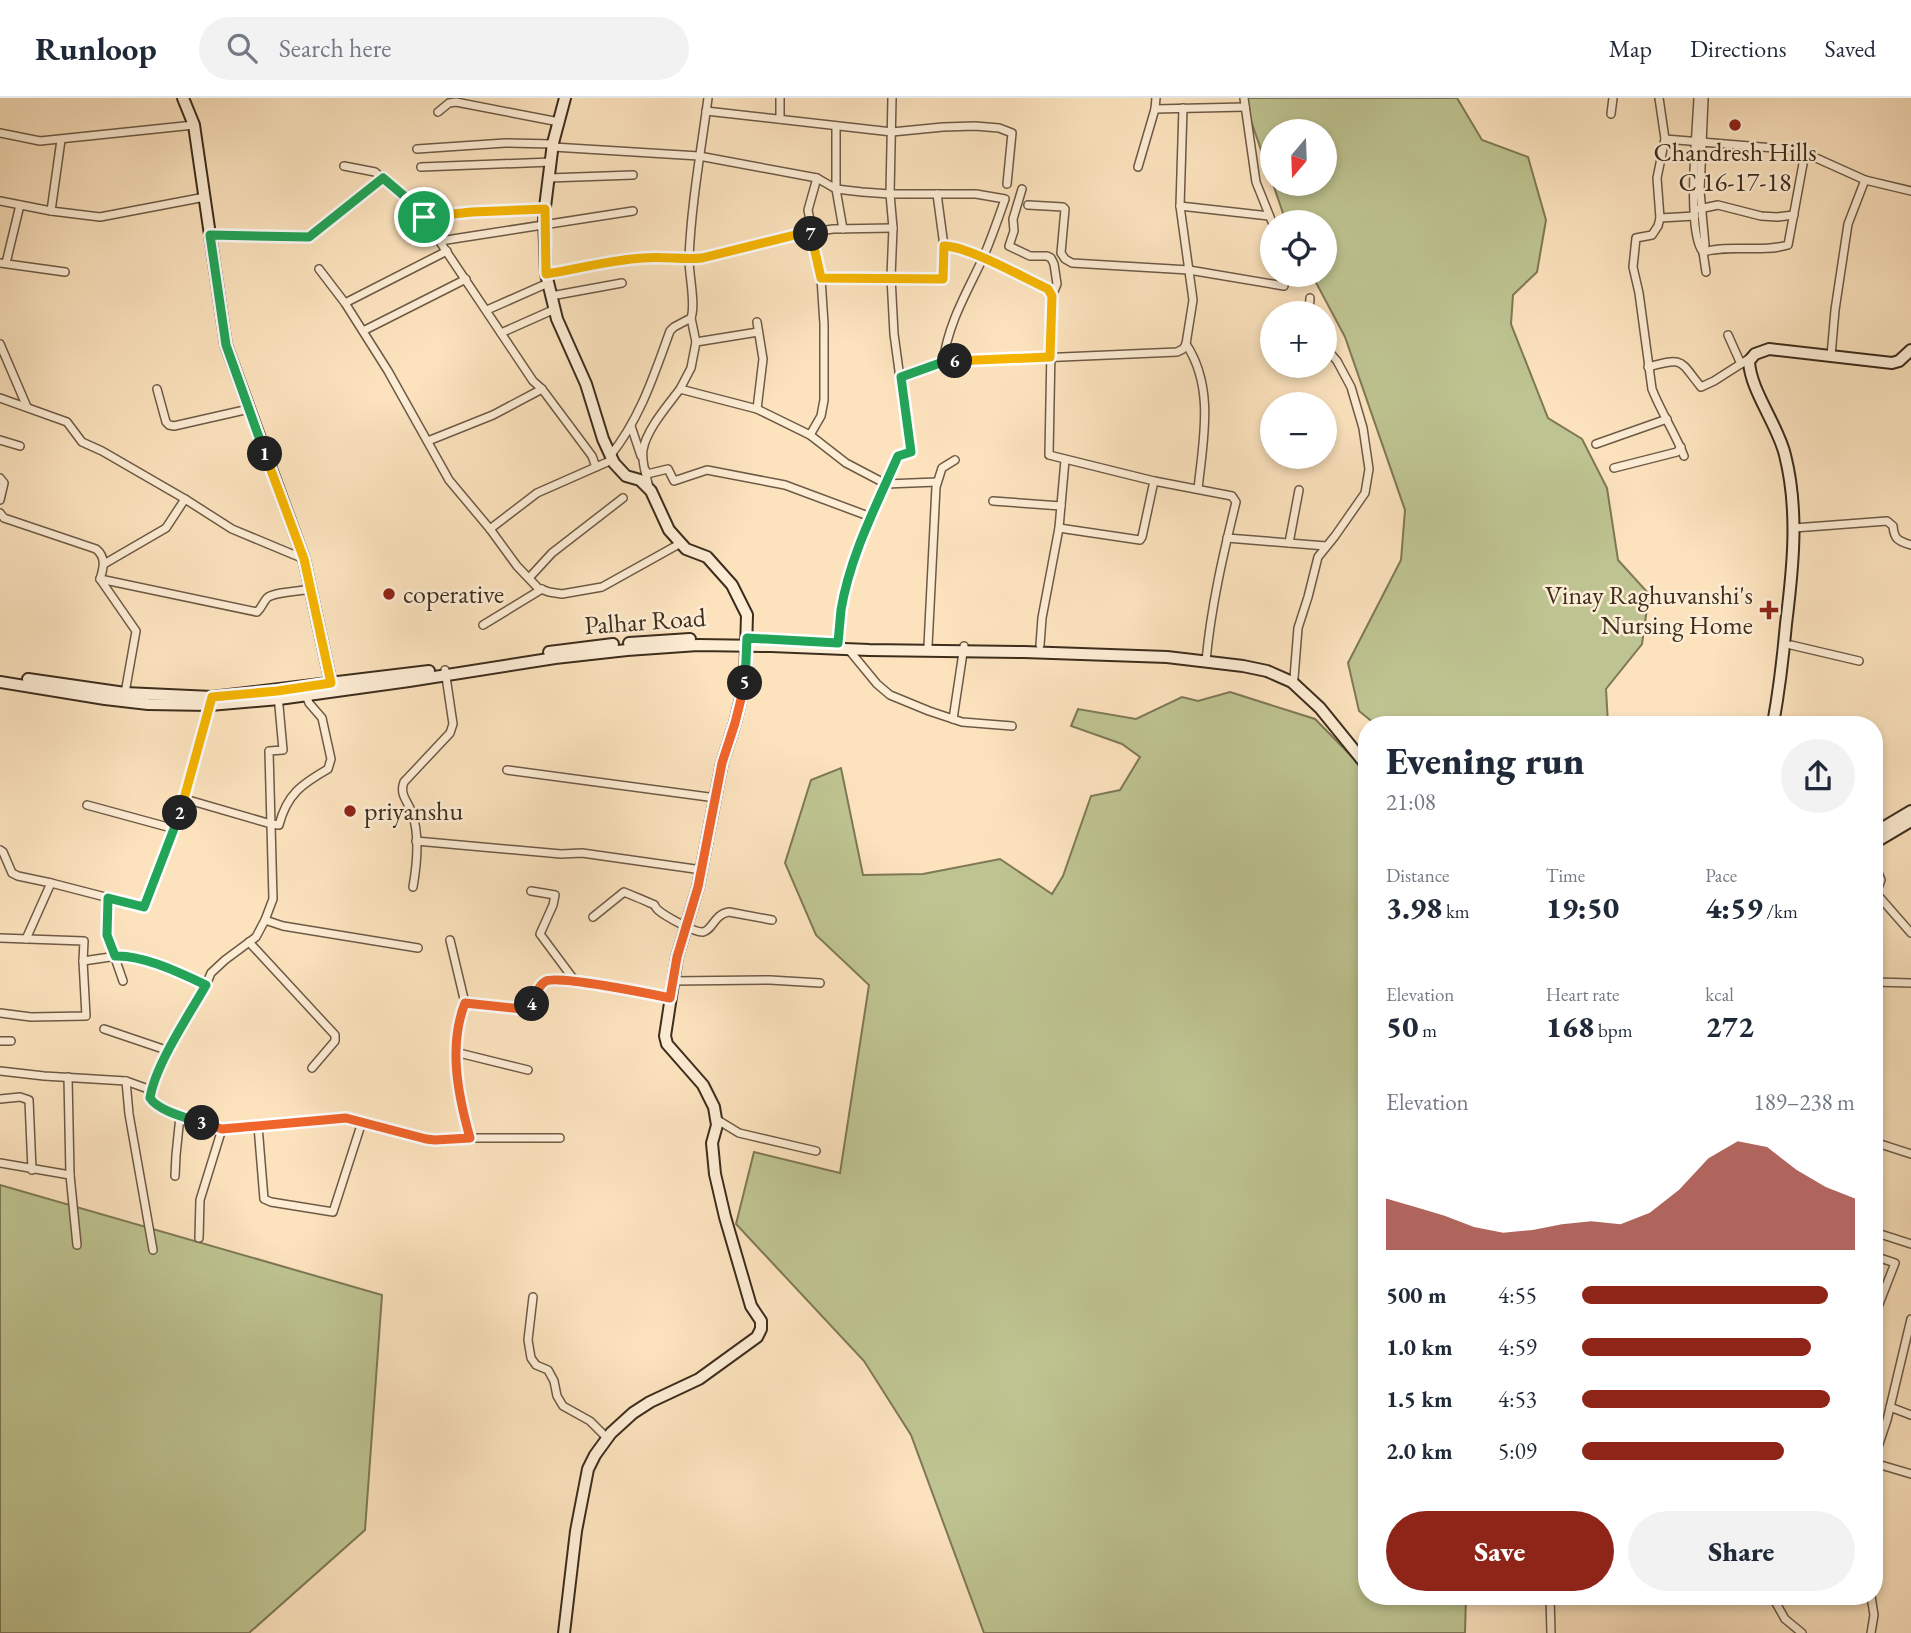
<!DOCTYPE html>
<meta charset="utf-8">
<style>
:root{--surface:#fff;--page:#f2f2f3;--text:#1f2937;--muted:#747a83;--line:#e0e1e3;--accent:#8f2418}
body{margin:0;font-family:"EB Garamond",serif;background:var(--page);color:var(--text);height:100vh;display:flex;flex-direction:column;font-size:26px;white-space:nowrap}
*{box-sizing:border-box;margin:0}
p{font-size:23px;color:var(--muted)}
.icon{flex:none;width:38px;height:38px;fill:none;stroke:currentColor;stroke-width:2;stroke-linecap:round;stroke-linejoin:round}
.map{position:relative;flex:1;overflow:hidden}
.side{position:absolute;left:1358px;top:618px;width:525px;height:889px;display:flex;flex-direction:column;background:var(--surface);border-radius:28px;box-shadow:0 4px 10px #0003}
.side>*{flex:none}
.needle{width:46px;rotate:199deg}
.fabs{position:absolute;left:1260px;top:21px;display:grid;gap:14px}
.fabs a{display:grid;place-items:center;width:77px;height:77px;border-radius:50%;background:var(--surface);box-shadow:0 4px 10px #0003;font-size:35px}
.pin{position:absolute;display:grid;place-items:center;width:60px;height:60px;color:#fff;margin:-30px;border:4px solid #fff;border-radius:50%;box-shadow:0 2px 7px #0007}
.km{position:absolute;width:35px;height:35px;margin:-18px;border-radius:50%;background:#222;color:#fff;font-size:19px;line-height:35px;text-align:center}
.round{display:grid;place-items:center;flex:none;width:74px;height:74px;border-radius:37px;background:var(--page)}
.overview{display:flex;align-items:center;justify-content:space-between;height:119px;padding:0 28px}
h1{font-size:38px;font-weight:800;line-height:52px}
.metrics{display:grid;grid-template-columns:repeat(3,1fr);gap:10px;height:119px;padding:7px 28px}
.metrics div{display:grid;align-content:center}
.metrics b{font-size:30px;font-weight:800}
.metrics small{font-size:19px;font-weight:400}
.metrics p{font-size:19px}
.chart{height:196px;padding:14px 28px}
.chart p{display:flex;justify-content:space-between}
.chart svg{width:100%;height:126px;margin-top:7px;fill:var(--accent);opacity:.7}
.cta{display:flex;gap:14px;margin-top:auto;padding:14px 28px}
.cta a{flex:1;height:80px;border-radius:42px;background:var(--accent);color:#fff;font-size:28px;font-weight:800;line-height:80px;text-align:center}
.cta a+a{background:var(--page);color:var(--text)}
ul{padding:0 28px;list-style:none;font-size:23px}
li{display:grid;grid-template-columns:112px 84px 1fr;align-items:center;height:52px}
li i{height:18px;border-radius:9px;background:var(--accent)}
header{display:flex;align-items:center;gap:42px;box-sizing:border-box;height:98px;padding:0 35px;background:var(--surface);border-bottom:2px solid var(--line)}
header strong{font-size:33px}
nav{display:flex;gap:38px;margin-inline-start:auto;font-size:24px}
.search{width:490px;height:63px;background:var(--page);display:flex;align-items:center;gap:18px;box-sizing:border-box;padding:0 24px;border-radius:38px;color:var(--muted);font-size:26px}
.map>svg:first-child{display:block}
.green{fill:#bec491;stroke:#7e7857;stroke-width:2}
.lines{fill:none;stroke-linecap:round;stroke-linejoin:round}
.street-casing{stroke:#6d5a45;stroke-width:10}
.secondary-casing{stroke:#3d2d1d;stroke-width:14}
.street{stroke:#fdedd5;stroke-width:7}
.secondary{stroke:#fdedd5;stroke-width:10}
.split-1-casing{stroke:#fff;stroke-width:14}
.split-2-casing{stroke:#fff;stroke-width:14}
.split-3-casing{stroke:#fff;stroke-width:14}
.split-4-casing{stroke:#fff;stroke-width:14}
.split-5-casing{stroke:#fff;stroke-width:14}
.split-6-casing{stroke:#fff;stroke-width:14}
.split-7-casing{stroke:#fff;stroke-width:14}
.split-8-casing{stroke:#fff;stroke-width:14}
.split-1{stroke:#22a559;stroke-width:9}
.split-2{stroke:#f5b400;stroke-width:9}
.split-3{stroke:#22a559;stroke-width:9}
.split-4{stroke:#f0652b;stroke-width:9}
.split-5{stroke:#f0652b;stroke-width:9}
.split-6{stroke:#22a559;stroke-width:9}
.split-7{stroke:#f5b400;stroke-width:9}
.split-8{stroke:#f5b400;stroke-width:9}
.poi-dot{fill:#8f2418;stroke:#fdedd5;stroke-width:2.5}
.labels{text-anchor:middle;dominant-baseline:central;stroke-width:5;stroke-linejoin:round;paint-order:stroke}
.poi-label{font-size:26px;fill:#3d2d1d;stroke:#fdedd5;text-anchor:start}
.street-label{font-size:26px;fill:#3d2d1d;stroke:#fdedd5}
</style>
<header>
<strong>Runloop</strong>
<div class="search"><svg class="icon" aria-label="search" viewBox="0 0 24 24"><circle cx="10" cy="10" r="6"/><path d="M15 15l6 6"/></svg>Search here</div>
<nav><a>Map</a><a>Directions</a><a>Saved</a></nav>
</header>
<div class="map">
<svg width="1911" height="1535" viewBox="0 0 1911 1535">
<rect width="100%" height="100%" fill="#fce3be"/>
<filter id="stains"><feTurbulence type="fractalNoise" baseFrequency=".00286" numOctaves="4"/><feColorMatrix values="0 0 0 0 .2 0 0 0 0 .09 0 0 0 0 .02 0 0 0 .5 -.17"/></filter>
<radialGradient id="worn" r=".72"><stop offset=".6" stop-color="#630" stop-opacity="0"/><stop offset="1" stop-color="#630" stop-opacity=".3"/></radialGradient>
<g class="green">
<path d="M 1247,0 L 1457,0 L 1482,42 L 1528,59 L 1546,122 L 1537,174 L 1513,197 L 1511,226 L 1548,320 L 1582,341 L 1607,390 L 1618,462 L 1649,496 L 1642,546 L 1606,591 L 1608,626 L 1375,626 L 1359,613 L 1348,565 L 1401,462 L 1405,412 L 1345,239 L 1312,177 L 1325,177 L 1325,124 L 1286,124 L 1273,86 L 1325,86 L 1325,33 L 1272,33 L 1272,84 L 1246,8 Z"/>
<path d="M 1230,594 L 1315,621 L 1367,674 L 1367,1498 L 1466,1498 L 1465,1535 L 984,1535 L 911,1337 L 864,1263 L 736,1126 L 754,1054 L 840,1075 L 869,887 L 816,837 L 785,765 L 811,682 L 841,670 L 863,777 L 923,776 L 1000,761 L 1052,796 L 1063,778 L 1091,698 L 1120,692 L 1140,659 L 1122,646 L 1071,628 L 1078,611 L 1136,621 L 1182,599 L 1198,603 Z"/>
<path d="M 0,1087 L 382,1197 L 365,1432 L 249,1535 L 0,1535 Z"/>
</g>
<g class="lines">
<g class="street-casing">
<g id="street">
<path d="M 780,0 L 780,21"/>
<path d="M 1244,0 L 1256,84 L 1272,124"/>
<path d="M 1659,0 L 1665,41 L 1657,80 L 1660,120 L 1658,128 L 1652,137 L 1636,140 L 1633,169 L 1639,195 L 1652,291 C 1661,314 1675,335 1684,358"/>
<path d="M 1698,0 C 1697,29 1686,135 1703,154"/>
<path d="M 1704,0 L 1700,93 L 1705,147 L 1703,154 L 1706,174"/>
<path d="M 1155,11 L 1245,9"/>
<path d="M 706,13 L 892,34 L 943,29 L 975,28 L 999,30 L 1012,35 L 1007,86"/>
<path d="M 438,14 L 449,5 L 456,4 L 559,24"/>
<path d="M 1611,16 L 1613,0"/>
<path d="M 836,28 L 836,91 L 843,131"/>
<path d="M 0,35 L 40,43 L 194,27"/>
<path d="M 1665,41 L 1785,51 L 1805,55 L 1865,82 L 1911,93"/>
<path d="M 553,49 L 699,58 L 817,80 L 836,91 L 862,94 L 890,96 L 976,96 L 1005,101 C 998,121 991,142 982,162 C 966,196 948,226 943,264"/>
<path d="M 417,51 L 505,45 L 553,46"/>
<path d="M 344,68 L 375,74 L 416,108 L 533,283 L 542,291 L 592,358 L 596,369 L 612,362"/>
<path d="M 421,69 L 551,64"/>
<path d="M 1138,69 L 1155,11 L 1156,0"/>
<path d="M 549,80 L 633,77"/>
<path d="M 1022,91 L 1013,121 L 1014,133 L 1009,148 L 1030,158 L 1047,158 L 1051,160 L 1054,166 L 1057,186 L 1052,198"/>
<path d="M 937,96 L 944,148"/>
<path d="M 0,103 L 51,113 L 61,42"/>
<path d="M 1028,107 L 1063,109 L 1065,111 L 1061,155 L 1065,161 L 1072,165 L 1189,172 L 1284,188"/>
<path d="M 1180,108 L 1269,118"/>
<path d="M 1699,111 L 1718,107 L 1761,118 L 1777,119 L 1794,117"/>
<path d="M 51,113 L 100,119 L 205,99"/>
<path d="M 424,119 L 472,114 L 545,111"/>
<path d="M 1660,120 L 1695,118"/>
<path d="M 210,137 L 309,139 L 383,80"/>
<path d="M 440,143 L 633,113"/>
<path d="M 1703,154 C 1730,146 1760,155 1788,147 L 1805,55"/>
<path d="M 0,165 L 65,174"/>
<path d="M 6,165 L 20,107"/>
<path d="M 319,171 L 345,205 L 388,273 L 449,382 L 490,431 L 517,468 L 538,490 L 549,494 L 562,496 L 602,489 L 681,445"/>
<path d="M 546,176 C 578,171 610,162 643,159 C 663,158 683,162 702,160 L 799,136 L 833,131 L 893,130"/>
<path d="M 821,180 L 943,182 L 944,148 C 967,147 1024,180 1048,191 L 1052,198 L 1049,357 L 1154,383 L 1232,398 L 1236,404 C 1223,457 1211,509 1206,563"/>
<path d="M 551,198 L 622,185"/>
<path d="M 345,205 L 447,153"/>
<path d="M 487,212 L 548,185"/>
<path d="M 1309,215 L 1310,200"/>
<path d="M 691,220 L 696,244"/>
<path d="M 363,233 L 466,181"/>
<path d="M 501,235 L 555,211"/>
<path d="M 1728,237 L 1741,266"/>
<path d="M 0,246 L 27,309"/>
<path d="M 1186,246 C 1215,290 1203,342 1198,391"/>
<path d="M 1831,258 L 1835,212 L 1848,126 L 1865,82"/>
<path d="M 1648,269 C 1685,259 1679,262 1701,289 L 1714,283 L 1750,260"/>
<path d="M 901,279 L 943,264 L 1177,254 L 1183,251 L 1186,246 L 1193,202 L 1180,108 L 1183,10"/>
<path d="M 157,291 L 166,324 L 169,327 L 174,328 L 249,311"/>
<path d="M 680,291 L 691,270 L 696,244 L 758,234"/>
<path d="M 0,300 L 67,324 L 82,344 L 102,353 L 185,401 L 232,431 L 304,461"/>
<path d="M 757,311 L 763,261 L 757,224"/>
<path d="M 631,328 L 641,358"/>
<path d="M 810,337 L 821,318 L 824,302 L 824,226 L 821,180 L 808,112 L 817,80"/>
<path d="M 0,342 L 20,348"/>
<path d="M 428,343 L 493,317 L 542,291"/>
<path d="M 1596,346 L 1667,321"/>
<path d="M 610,358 C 640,321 654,277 670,233 L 674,229 L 691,220 C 696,206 689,178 689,161 C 691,107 701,53 708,0"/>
<path d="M 1614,370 L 1677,354 L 1681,349"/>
<path d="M 646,373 L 647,376 L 668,371 L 674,383 L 707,372 L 785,387 L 871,419"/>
<path d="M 0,380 L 4,385 L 0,402"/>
<path d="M 649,390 C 647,379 641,364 643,352 C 646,332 668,307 680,291 L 757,311 L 810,337 L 846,365 L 886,386 L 937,384"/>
<path d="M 993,403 L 1061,408"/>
<path d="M 0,415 L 4,420 L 96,451 C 106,459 104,469 100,481 L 136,533 L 125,595"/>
<path d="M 1059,430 L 1140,442 L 1142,439 L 1154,383"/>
<path d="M 1794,430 L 1887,423 L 1893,428 C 1894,441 1898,443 1911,447"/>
<path d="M 490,431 L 537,395 L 596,369"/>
<path d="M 1227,440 L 1326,448"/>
<path d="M 1289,445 L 1299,392"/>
<path d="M 104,466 L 166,430 L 185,401"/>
<path d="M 529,480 L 552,455 L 623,400"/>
<path d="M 100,481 L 257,514 C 262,510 263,504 267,500 C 273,494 302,493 311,491"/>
<path d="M 483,527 L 542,491"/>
<path d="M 838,545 C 839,534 840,523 841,512 C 850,458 876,408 898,358 L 910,354 L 894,236 L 891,179 L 893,130 L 890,96 L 892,0"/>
<path d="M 1040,547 L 1042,520 L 1059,430 L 1065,362"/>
<path d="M 1791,547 L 1859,563"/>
<path d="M 928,548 L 936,389 L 942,370 L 955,362"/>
<path d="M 849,552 L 877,586 L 890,597 L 929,613 L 962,624 L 1012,628"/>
<path d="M 1294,580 L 1298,530 L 1308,499 L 1318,459 L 1335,438 L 1365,395 L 1369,371 L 1363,330 L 1351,289 L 1337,263 L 1325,249"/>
<path d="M 211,605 L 185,701 L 271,726 L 279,727 C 287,696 302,686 328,671 L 331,661 L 322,620 L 309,605 L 306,597"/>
<path d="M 953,621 L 964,548"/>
<path d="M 507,672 L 716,700"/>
<path d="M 87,707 L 175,731"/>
<path d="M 416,743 L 561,756 L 582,755 L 702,772"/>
<path d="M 0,752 L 3,754 L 12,775 L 18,778 L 51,785 L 144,809 L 175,731 L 185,701"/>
<path d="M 1874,765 L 1881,782 L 1876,795 L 1911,835"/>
<path d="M 413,789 C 417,766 420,737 412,715 C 408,703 399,697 404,684 L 450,635 L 453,626 L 445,572"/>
<path d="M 531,793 L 555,797 L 553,807 L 540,836 L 575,883"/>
<path d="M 108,800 L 107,837 L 123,883"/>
<path d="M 593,819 L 624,794 C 633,798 642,801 650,805 C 658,808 652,806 658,812 C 665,818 695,835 703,834 C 713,832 714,816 729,814 L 772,822"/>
<path d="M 265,822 L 283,828 L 418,850"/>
<path d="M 0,840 L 84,843 L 83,863 L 86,918 L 31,919 L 0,915"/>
<path d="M 26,841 L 51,785"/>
<path d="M 450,842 L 465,905"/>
<path d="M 249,844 L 335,937 L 335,943 L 312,970"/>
<path d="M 83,863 L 124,857 L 178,874 L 206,887"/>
<path d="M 673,883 L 770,882 L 820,885"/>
<path d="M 1874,884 L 1911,885"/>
<path d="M 104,931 L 169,953"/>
<path d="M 0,943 L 11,943"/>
<path d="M 455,954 L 528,972"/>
<path d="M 0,973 L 44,978 L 126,983 L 151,992 L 169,953 L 206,887 L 211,875 L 225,862 L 256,839 L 265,822 L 273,801 L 269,653 L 283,652 L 278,597"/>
<path d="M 68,979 L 70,1077 L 77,1147"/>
<path d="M 126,983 L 129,1016 L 153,1152"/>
<path d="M 151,992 L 150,1000 C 158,1015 204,1026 222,1031 L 200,1102 L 199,1140"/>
<path d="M 0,1001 L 20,999 L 29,1002 L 32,1072"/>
<path d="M 716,1021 L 739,1035 L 816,1053"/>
<path d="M 258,1028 L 264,1101 L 271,1104 L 333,1114 L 362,1024"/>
<path d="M 222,1031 L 346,1020 L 435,1042 L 470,1040 L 560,1040"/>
<path d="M 470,1040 C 458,997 448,948 465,905 C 480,906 523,916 532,904 C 538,897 538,885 547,882 C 562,877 649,896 670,900"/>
<path d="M 1874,1044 L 1911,1056"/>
<path d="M 0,1065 L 70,1077"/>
<path d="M 175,1078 L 176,1057 L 180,1018"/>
<path d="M 1874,1134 L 1911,1146"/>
<path d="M 1874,1158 L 1895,1165 L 1874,1219"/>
<path d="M 533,1199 L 528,1242 L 531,1260 L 536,1267 L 548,1272 L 554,1283 L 557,1298 L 563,1308 L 590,1323 L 607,1340"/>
<path d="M 1890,1309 L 1911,1317"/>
<path d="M 1874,1361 L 1887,1322 L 1911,1221"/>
<path d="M 1874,1365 L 1911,1376"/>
<path d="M 1550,1498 L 1551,1535"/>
<path d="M 1772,1498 L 1785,1521 L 1802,1535"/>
<path d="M 1871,1498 L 1874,1517 L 1871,1535"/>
</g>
</g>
<g class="secondary-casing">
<g id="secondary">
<path d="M 183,0 L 194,27 L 226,247 L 304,461 L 331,585"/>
<path d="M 629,545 L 690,541"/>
<path d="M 549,554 L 613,546"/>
<path d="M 28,581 L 125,595 L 212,599 L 429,573"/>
<path d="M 0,584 L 105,601 L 148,606 L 210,607 L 279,601 L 409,583 L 555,560 L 627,552 L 698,547 L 771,548 L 869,552 L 1024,554 L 1167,559 L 1243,568 L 1267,573 L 1292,584 L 1320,610 L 1367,668"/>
<path d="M 1773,626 C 1779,593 1783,560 1786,526 C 1793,470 1799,412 1785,357 C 1778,327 1750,292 1749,263 L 1755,256 L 1769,251 L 1892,265 L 1899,263 L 1911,252"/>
<path d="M 1874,735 L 1911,713"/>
<path d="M 1874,745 L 1911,723"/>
<path d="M 564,1535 L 576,1433 L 588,1371 L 595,1357 L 611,1335 L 633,1315 L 650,1304 L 699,1281 L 757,1239 L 761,1231 L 761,1223 L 751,1208 L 725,1119 L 715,1076 L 712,1045 L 717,1027 L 714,1009 L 703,987 L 667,946 L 665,938 L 677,859 L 698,789 L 722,665 L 735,625 L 745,584 L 747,517 L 732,487 L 707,459 L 686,451 L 669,432 L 651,393 L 640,382 L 626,378 L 614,365 L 603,341 L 586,286 L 557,221 L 546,176 L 544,117 L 553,45 L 565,0"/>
</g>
</g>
<use href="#street" class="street"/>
<use href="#secondary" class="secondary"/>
</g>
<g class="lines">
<g class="split-1-casing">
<path id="split-1" d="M 265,356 L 226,247 L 210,137 L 309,139 L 383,80 L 416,108 L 424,119"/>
</g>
<g class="split-2-casing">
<path id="split-2" d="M 180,715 L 212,599 L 277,593 L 331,585 L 304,461 L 265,356"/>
</g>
<g class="split-3-casing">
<path id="split-3" d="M 180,715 L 144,809 L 108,800 L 107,837 L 115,858 C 144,857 180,875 206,887 C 189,917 155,967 150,1000 C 158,1013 188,1020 202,1025"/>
</g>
<g class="split-4-casing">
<path id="split-4" d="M 202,1025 L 222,1031 L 346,1020 L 426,1041 L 435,1042 L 470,1040 C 458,997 448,948 465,905 L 522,911 L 532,906"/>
</g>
<g class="split-5-casing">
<path id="split-5" d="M 532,906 C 535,899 538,887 546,883 C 558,877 651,896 670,900 L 677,859 L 698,789 L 722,665 L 735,625 L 745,585"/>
</g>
<g class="split-6-casing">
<path id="split-6" d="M 745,585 L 747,540 L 838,545 C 839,534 840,523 841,512 C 850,458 876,408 898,358 L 911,354 L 901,279 L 943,264 L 955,263"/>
</g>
<g class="split-7-casing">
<path id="split-7" d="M 811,136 L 821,180 L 943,181 L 944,148 C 968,148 1024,180 1048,191 L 1052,198 L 1050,259 L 955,263"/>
</g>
<g class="split-8-casing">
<path id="split-8" d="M 424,119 L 472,114 L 545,111 L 546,176 C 578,171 610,162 643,160 C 663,158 682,162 702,160 L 799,136 L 811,134 L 811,136"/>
</g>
<use href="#split-1" class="split-1"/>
<use href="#split-2" class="split-2"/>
<use href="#split-3" class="split-3"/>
<use href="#split-4" class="split-4"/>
<use href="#split-5" class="split-5"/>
<use href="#split-6" class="split-6"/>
<use href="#split-7" class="split-7"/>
<use href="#split-8" class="split-8"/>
</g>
<g class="poi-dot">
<circle cx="1735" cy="27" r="7"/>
<circle cx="389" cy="496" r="7"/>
<path d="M1765.5 501.5h7v7h7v7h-7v7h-7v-7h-7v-7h7z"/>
<circle cx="350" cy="713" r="7"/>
</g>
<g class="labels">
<g class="poi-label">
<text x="1735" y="54" text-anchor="middle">Chandresh Hills<tspan x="1735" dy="30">C 16-17-18</tspan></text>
<text x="403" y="496">coperative</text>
<text x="1753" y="497" text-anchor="end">Vinay Raghuvanshi's<tspan x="1753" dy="30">Nursing Home</tspan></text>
<text x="364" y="713">priyanshu</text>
</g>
<g class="street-label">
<text transform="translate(645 523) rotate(-4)">Palhar Road</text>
</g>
</g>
<rect width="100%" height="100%" filter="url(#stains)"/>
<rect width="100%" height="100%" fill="url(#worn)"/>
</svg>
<div class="fabs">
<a><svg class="needle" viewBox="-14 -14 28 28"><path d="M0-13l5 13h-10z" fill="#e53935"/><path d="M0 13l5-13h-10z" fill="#747a83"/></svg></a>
<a><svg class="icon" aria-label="locate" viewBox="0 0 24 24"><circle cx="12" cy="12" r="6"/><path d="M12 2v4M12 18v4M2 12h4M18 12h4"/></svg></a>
<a>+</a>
<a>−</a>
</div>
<div class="pin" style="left:424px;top:119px;background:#1e9e55"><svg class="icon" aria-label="arrive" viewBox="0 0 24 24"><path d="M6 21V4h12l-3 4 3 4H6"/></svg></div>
<b class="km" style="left:265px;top:356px">1</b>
<b class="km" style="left:180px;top:715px">2</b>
<b class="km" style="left:202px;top:1025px">3</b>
<b class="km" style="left:532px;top:906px">4</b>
<b class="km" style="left:745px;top:585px">5</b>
<b class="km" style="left:955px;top:263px">6</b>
<b class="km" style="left:811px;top:136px">7</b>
<section class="side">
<div class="overview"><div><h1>Evening run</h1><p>21:08</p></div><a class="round"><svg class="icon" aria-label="share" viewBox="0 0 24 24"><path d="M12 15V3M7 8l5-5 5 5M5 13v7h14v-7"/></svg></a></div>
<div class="metrics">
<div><p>Distance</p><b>3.98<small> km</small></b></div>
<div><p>Time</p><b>19:50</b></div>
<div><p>Pace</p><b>4:59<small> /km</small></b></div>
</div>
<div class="metrics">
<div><p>Elevation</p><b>50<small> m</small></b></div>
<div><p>Heart rate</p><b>168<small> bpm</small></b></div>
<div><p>kcal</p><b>272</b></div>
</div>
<div class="chart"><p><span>Elevation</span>189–238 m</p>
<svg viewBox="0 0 160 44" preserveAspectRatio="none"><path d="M0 44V26L10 29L20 32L30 36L40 38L50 37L60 35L70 34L80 35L90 31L100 23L110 12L120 6L130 8L140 16L150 22L160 26V44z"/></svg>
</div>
<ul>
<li><b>500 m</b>4:55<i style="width:90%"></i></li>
<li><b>1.0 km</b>4:59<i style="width:84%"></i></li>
<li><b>1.5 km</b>4:53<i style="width:91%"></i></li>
<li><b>2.0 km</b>5:09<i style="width:74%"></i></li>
</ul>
<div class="cta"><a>Save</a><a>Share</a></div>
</section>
</div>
